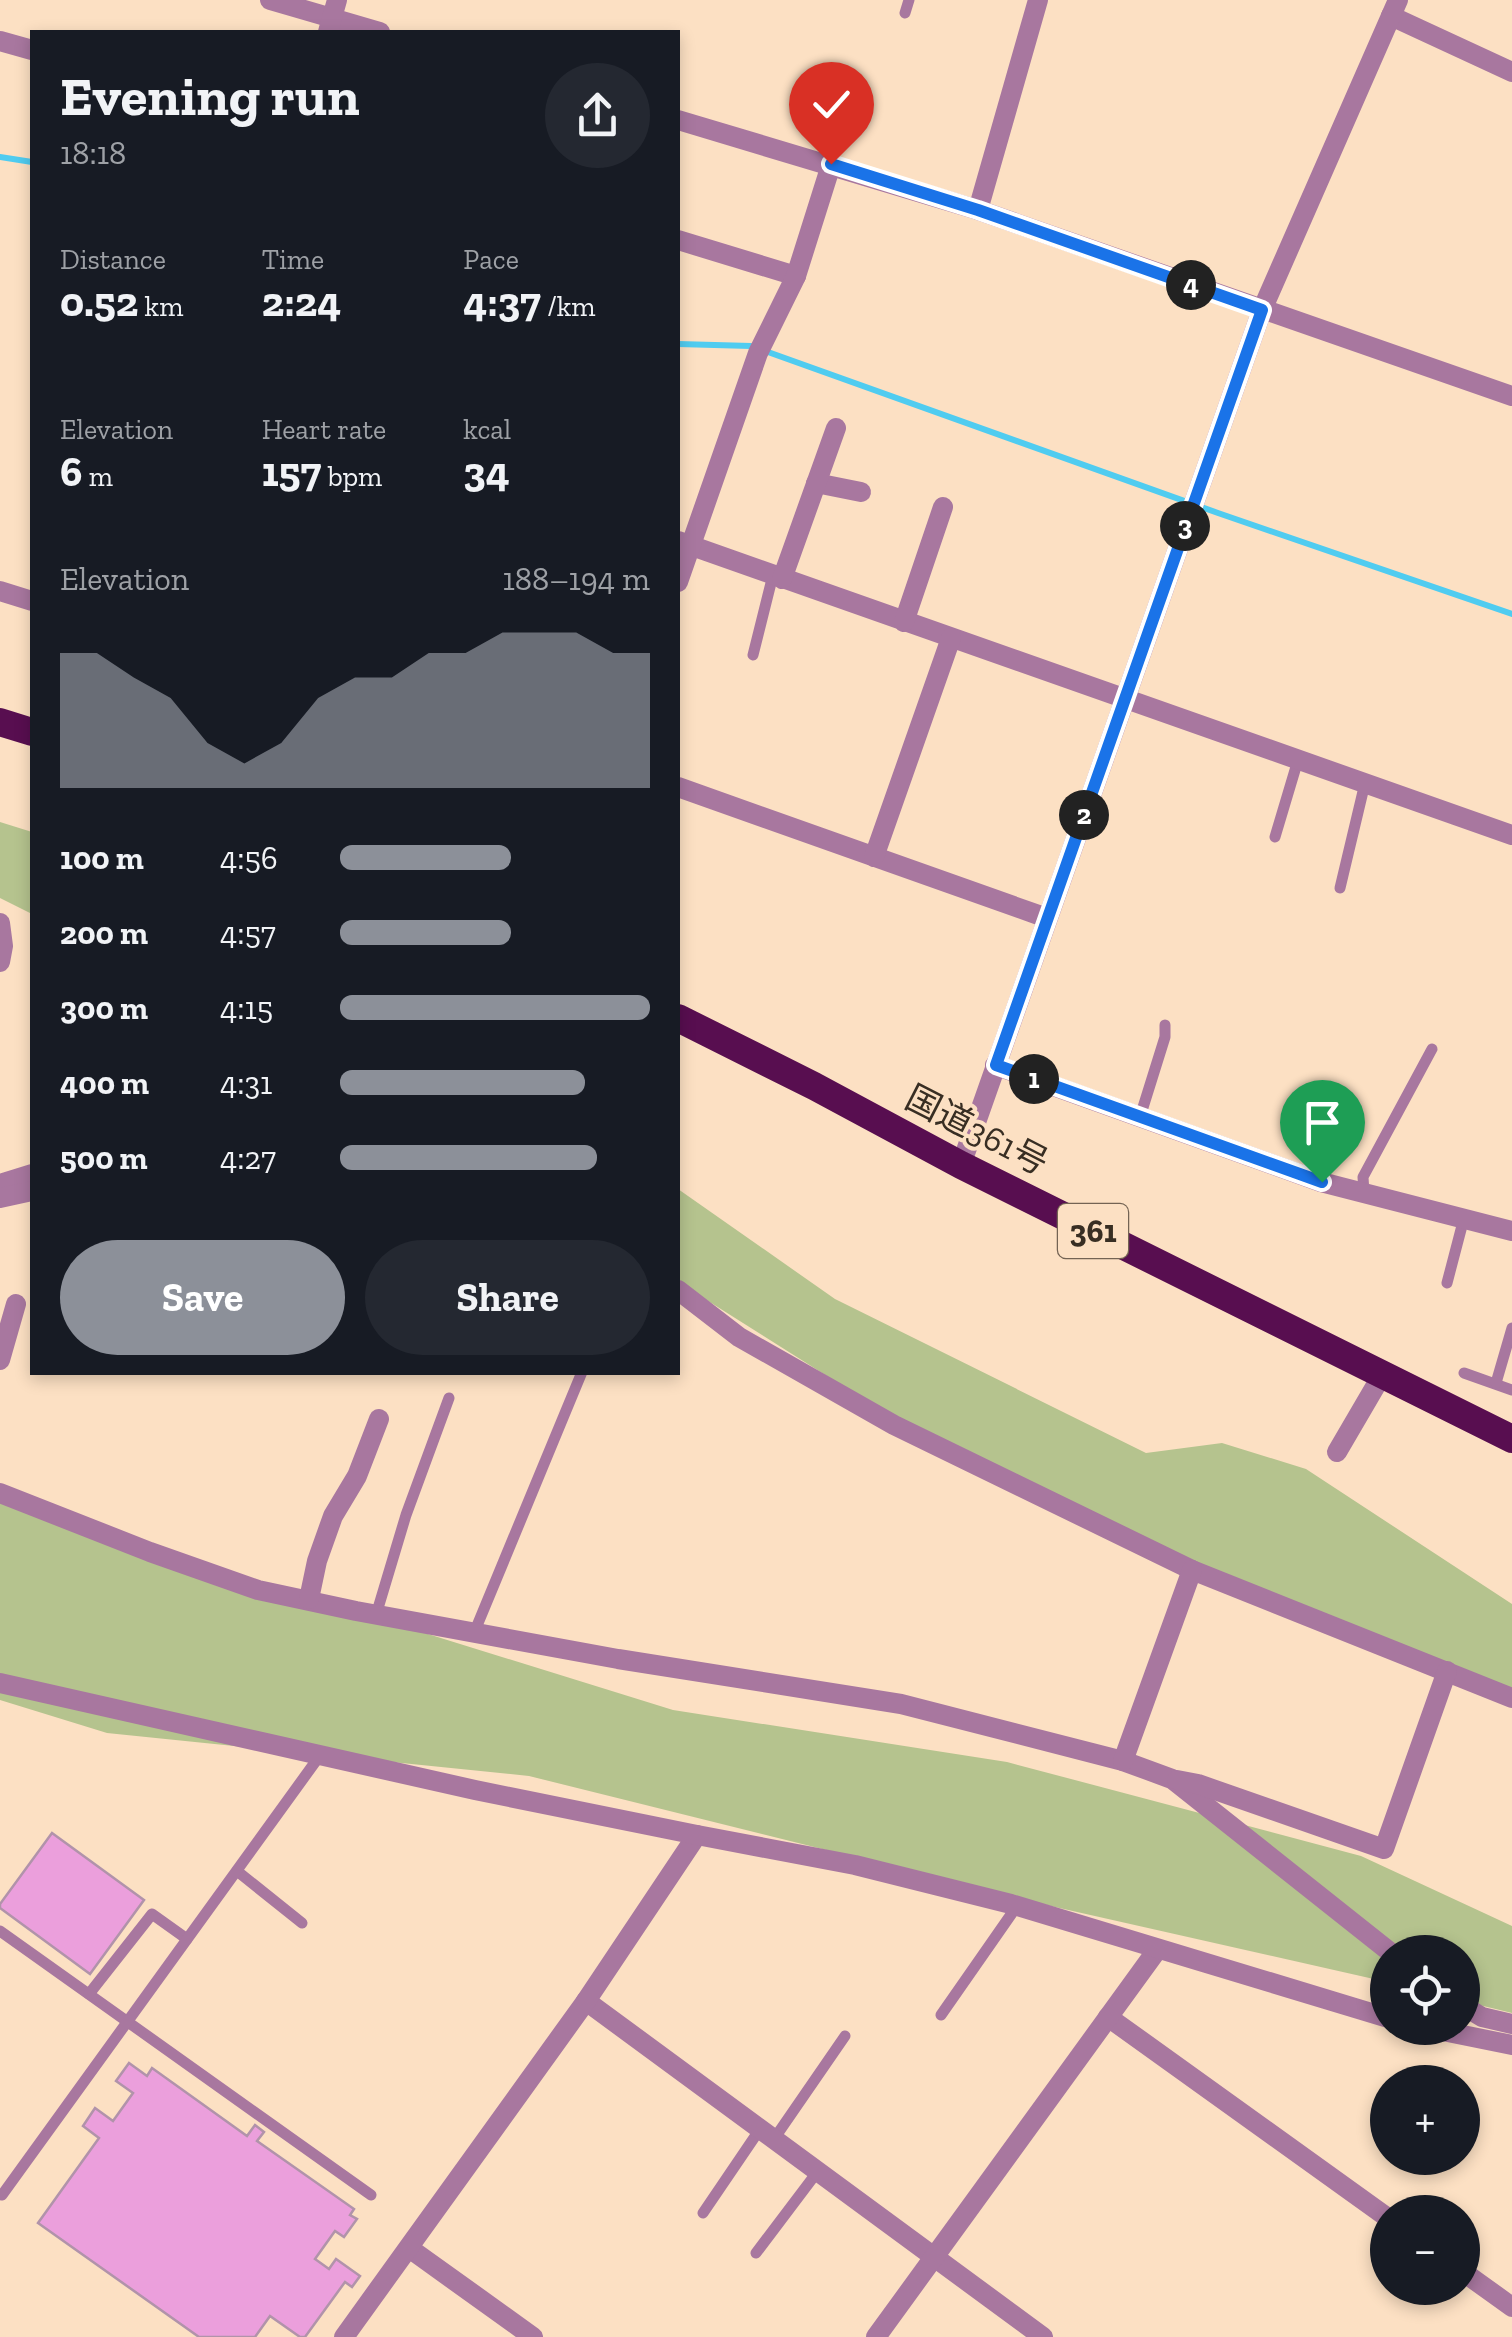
<!DOCTYPE html>
<meta charset="utf-8">
<style>
:root{--surface:#171b24;--page:#242831;--text:#f1f3f6;--muted:#9ea1a6;--accent:#8c9099}
body{margin:0;font-family:"Zilla Slab","Noto Sans JP",serif;background:var(--page);color:var(--text);height:100vh;display:flex;flex-direction:column;font-size:38px;white-space:nowrap}
*{box-sizing:border-box;margin:0}
p{font-size:32px;color:var(--muted)}
.icon{flex:none;width:55px;height:55px;fill:none;stroke:currentColor;stroke-width:2;stroke-linecap:round;stroke-linejoin:round}
.map{position:relative;flex:1;overflow:hidden}
.sheet{position:absolute;left:30px;top:30px;width:650px;height:1345px;display:flex;flex-direction:column;background:var(--surface);border-radius:0px;box-shadow:0 5px 15px #0003}
.sheet>*{flex:none}
.fabs{position:absolute;left:1370px;top:1935px;display:grid;gap:20px}
.fabs a{display:grid;place-items:center;width:110px;height:110px;border-radius:50%;background:var(--surface);box-shadow:0 5px 15px #0003;font-size:50px}
.pin{position:absolute;display:grid;place-items:center;width:85px;height:85px;color:#fff;margin:-102px -42px;border-radius:50% 50% 50% 0;rotate:-45deg;box-shadow:0 0 10px #0007}
.pin .icon{rotate:45deg}
.km{position:absolute;width:50px;height:50px;margin:-25px;border-radius:50%;background:#222;color:#fff;font-size:28px;line-height:50px;text-align:center}
.round{display:grid;place-items:center;flex:none;width:105px;height:105px;border-radius:52px;background:var(--page)}
.summary{display:flex;align-items:center;justify-content:space-between;height:170px;padding:0 30px}
h1{font-size:55px;font-weight:700;line-height:75px}
.figures{display:grid;grid-template-columns:repeat(3,1fr);gap:15px;height:170px;padding:10px 30px}
.figures div{display:grid;align-content:center}
.figures b{font-size:42px;font-weight:700}
.figures small{font-size:28px;font-weight:400}
.figures p{font-size:28px}
.chart{height:280px;padding:20px 30px}
.chart p{display:flex;justify-content:space-between}
.chart svg{width:100%;height:180px;margin-top:10px;fill:var(--accent);opacity:.7}
.button{display:flex;gap:20px;margin-top:auto;padding:20px 30px}
.button a{flex:1;height:115px;border-radius:60px;background:var(--accent);color:#fff;font-size:40px;font-weight:700;line-height:115px;text-align:center}
.button a+a{background:var(--page);color:var(--text)}
ul{padding:0 30px;list-style:none;font-size:32px}
li{display:grid;grid-template-columns:160px 120px 1fr;align-items:center;height:75px}
li i{height:25px;border-radius:12px;background:var(--accent)}
.map>svg:first-child{display:block}
.green{fill:#b5c38e}
.lines{fill:none;stroke-linecap:round;stroke-linejoin:round}
.stream{stroke:#50ccf0;stroke-width:6}
.building{fill:#eb9fdc;stroke:#b193aa;stroke-width:2.5}
.service{stroke:#a8779f;stroke-width:11}
.minor{stroke:#a8779f;stroke-width:20}
.tertiary{stroke:#a8779f;stroke-width:20}
.trunk{stroke:#580e50;stroke-width:28}
.route-casing{stroke:#fff;stroke-width:20}
.route{stroke:#1a73e8;stroke-width:12}
.labels{text-anchor:middle;dominant-baseline:central;stroke-width:8;stroke-linejoin:round;paint-order:stroke}
.shield{fill:#fce0c3;stroke:#736353;stroke-width:2.5}
.shield-label{font-size:32px;font-weight:bold;fill:#382e23}
.street-label{font-size:35px;fill:#382e23;stroke:#fce0c3}
</style>
<div class="map">
<svg width="1512" height="2337" viewBox="0 0 1512 2337">
<rect width="100%" height="100%" fill="#fce0c3"/>
<g class="green">
<path d="M 0,822 L 32,832 L 32,914 L 0,898 Z"/>
<path d="M 678,1189 L 835,1299 L 1146,1453 L 1222,1443 L 1306,1469 L 1512,1604 L 1512,1691 L 1001,1486 L 678,1282 Z"/>
<path d="M 0,1501 L 673,1710 L 1007,1762 L 1361,1856 L 1512,1926 L 1512,2013 L 1463,2001 L 1462,1952 L 1388,1952 L 1387,1982 L 1055,1907 L 529,1776 L 107,1733 L 0,1700 Z"/>
</g>
<g class="lines">
<g class="stream">
<path d="M 0,157 L 32,162"/>
<path d="M 678,344 L 751,346 L 1218,513 L 1512,614"/>
</g>
</g>
<g class="building">
<path d="M 52,1833 L 144,1900 L 90,1974 L 0,1908 L 0,1904 Z"/>
<path d="M 129,2063 L 147,2076 L 152,2068 L 247,2136 L 255,2125 L 264,2132 L 257,2141 L 354,2209 L 350,2215 L 357,2219 L 344,2237 L 335,2231 L 315,2259 L 329,2269 L 336,2259 L 360,2276 L 352,2287 L 345,2282 L 305,2337 L 300,2337 L 270,2316 L 255,2337 L 199,2337 L 38,2223 L 99,2138 L 83,2126 L 95,2108 L 113,2121 L 133,2093 L 116,2081 Z"/>
</g>
<g class="lines">
<g class="service">
<path d="M 905,13 L 909,0"/>
<path d="M 753,655 L 773,575"/>
<path d="M 1275,837 L 1298,760"/>
<path d="M 1340,888 L 1365,783"/>
<path d="M 1140,1117 L 1165,1037 L 1165,1025"/>
<path d="M 1364,1193 L 1363,1177 L 1432,1049"/>
<path d="M 1447,1283 L 1464,1218"/>
<path d="M 1464,1373 L 1512,1390"/>
<path d="M 1496,1383 L 1512,1328"/>
<path d="M 376,1615 L 406,1515 L 449,1398"/>
<path d="M 474,1633 L 582,1372"/>
<path d="M 237,1871 L 302,1923"/>
<path d="M 0,1931 L 371,2195"/>
<path d="M 89,1994 L 152,1914 L 187,1939"/>
<path d="M 941,2015 L 1017,1906"/>
<path d="M 774,2139 L 845,2036"/>
<path d="M 2,2195 L 321,1754"/>
<path d="M 703,2213 L 760,2129"/>
<path d="M 756,2253 L 818,2171"/>
</g>
<g class="minor">
<path d="M 270,0 L 380,32"/>
<path d="M 1391,16 L 1512,72"/>
<path d="M 328,32 L 337,0"/>
<path d="M 0,41 L 32,50"/>
<path d="M 678,120 L 978,210 L 1512,396"/>
<path d="M 978,210 L 1038,0"/>
<path d="M 678,240 L 796,276"/>
<path d="M 816,483 L 861,492"/>
<path d="M 678,541 L 1512,835"/>
<path d="M 782,579 L 836,428"/>
<path d="M 678,582 L 758,353 L 796,276 L 831,165"/>
<path d="M 0,591 L 32,601"/>
<path d="M 904,622 L 943,507"/>
<path d="M 678,787 L 1047,918"/>
<path d="M 874,857 L 951,638"/>
<path d="M 995,1065 L 1321,1182 L 1512,1231"/>
<path d="M 961,1165 L 1262,310 L 1398,0"/>
<path d="M 0,1184 L 32,1174"/>
<path d="M 0,1198 L 32,1191"/>
<path d="M 678,1290 L 739,1337 L 894,1425 L 1192,1570 L 1512,1698"/>
<path d="M 0,1360 L 16,1304"/>
<path d="M 1337,1452 L 1382,1375"/>
<path d="M 0,1493 L 150,1552 L 258,1590 L 356,1611 L 618,1659 L 901,1704 L 1123,1761 L 1172,1779 L 1390,1952"/>
<path d="M 309,1599 L 317,1561 L 333,1516 L 357,1476 L 379,1419"/>
<path d="M 1123,1761 L 1192,1570"/>
<path d="M 1177,1780 L 1198,1784 L 1384,1849 L 1447,1671"/>
<path d="M 586,2001 L 1043,2337"/>
<path d="M 1462,2005 L 1482,2017 L 1512,2024"/>
<path d="M 1108,2017 L 1388,2218"/>
<path d="M 409,2248 L 533,2337"/>
<path d="M 1462,2271 L 1512,2307"/>
<path d="M 344,2337 L 586,2001 L 697,1835"/>
<path d="M 876,2337 L 1157,1950"/>
</g>
<g class="tertiary">
<path d="M 0,923 L 3,946 L 0,962"/>
<path d="M 0,1683 L 475,1790 L 697,1835 L 855,1865 L 1011,1904 L 1388,2018"/>
<path d="M 1428,2028 L 1512,2045"/>
</g>
<g class="trunk">
<path d="M 0,722 L 32,732"/>
<path d="M 678,1018 L 814,1086 L 961,1165 L 1512,1439"/>
</g>
</g>
<g class="lines">
<g class="route-casing">
<path id="route" d="M 831,164 L 978,210 L 1262,310 L 996,1065 L 1322,1182"/>
</g>
<use href="#route" class="route"/>
</g>
<g class="labels">
<rect class="shield" x="1058" y="1204" width="70" height="54" rx="8"/>
<g class="shield-label">
<text x="1093" y="1231">361</text>
</g>
<g class="street-label">
<text transform="translate(977 1130) rotate(27)">国道361号</text>
</g>
</g>
</svg>
<div class="fabs">
<a><svg class="icon" aria-label="locate" viewBox="0 0 24 24"><circle cx="12" cy="12" r="6"/><path d="M12 2v4M12 18v4M2 12h4M18 12h4"/></svg></a>
<a>+</a>
<a>−</a>
</div>
<div class="pin" style="left:1322px;top:1182px;background:#1e9e55"><svg class="icon" aria-label="arrive" viewBox="0 0 24 24"><path d="M6 21V4h12l-3 4 3 4H6"/></svg></div>
<div class="pin" style="left:831px;top:164px;background:#d93025"><svg class="icon" aria-label="check" viewBox="0 0 24 24"><path d="M5 12l5 5 9-10"/></svg></div>
<b class="km" style="left:1034px;top:1079px">1</b>
<b class="km" style="left:1084px;top:815px">2</b>
<b class="km" style="left:1185px;top:526px">3</b>
<b class="km" style="left:1191px;top:285px">4</b>
<section class="sheet">
<div class="summary"><div><h1>Evening run</h1><p>18:18</p></div><a class="round"><svg class="icon" aria-label="share" viewBox="0 0 24 24"><path d="M12 15V3M7 8l5-5 5 5M5 13v7h14v-7"/></svg></a></div>
<div class="figures">
<div><p>Distance</p><b>0.52<small> km</small></b></div>
<div><p>Time</p><b>2:24</b></div>
<div><p>Pace</p><b>4:37<small> /km</small></b></div>
</div>
<div class="figures">
<div><p>Elevation</p><b>6<small> m</small></b></div>
<div><p>Heart rate</p><b>157<small> bpm</small></b></div>
<div><p>kcal</p><b>34</b></div>
</div>
<div class="chart"><p><span>Elevation</span>188–194 m</p>
<svg viewBox="0 0 160 44" preserveAspectRatio="none"><path d="M0 44V11L10 11L20 17L30 22L40 33L50 38L60 33L70 22L80 17L90 17L100 11L110 11L120 6L130 6L140 6L150 11L160 11V44z"/></svg>
</div>
<ul>
<li><b>100 m</b>4:56<i style="width:55%"></i></li>
<li><b>200 m</b>4:57<i style="width:55%"></i></li>
<li><b>300 m</b>4:15<i style="width:100%"></i></li>
<li><b>400 m</b>4:31<i style="width:79%"></i></li>
<li><b>500 m</b>4:27<i style="width:83%"></i></li>
</ul>
<div class="button"><a>Save</a><a>Share</a></div>
</section>
</div>
